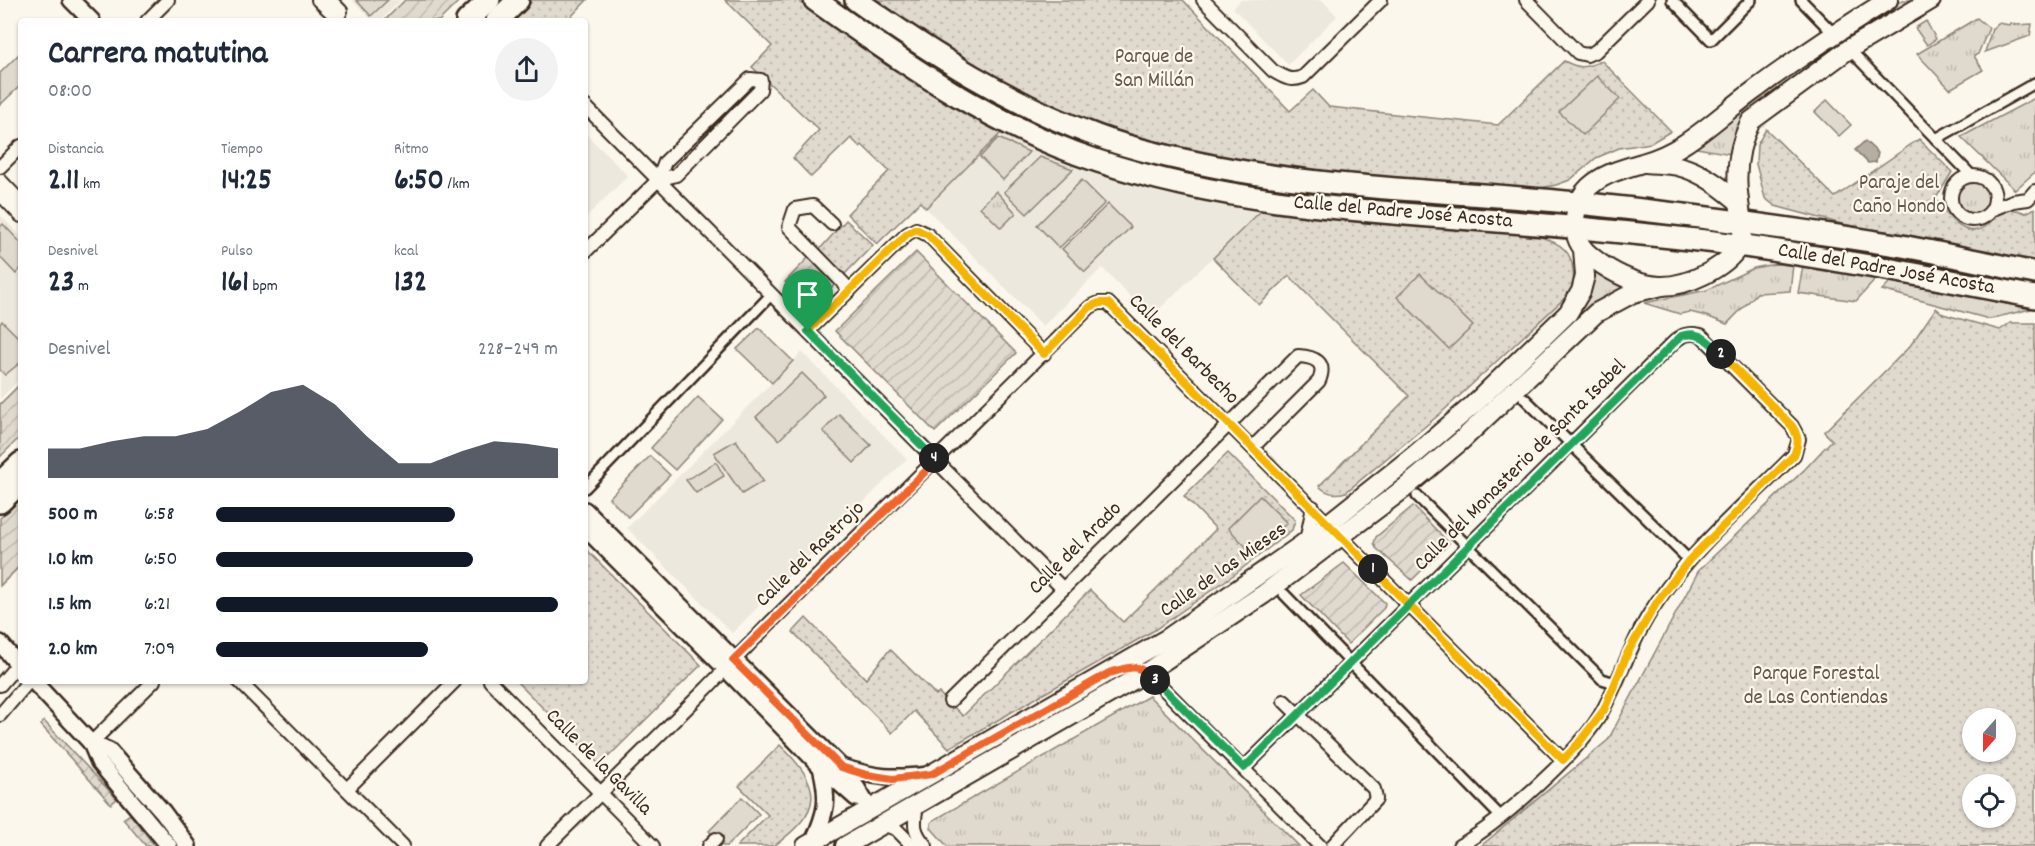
<!DOCTYPE html>
<html lang="es">
<meta charset="utf-8">
<style>
:root{--surface:#fff;--page:#f2f2f3;--text:#1f2937;--muted:#747a83;--accent:#111827}
body{margin:0;font-family:Dekko,sans-serif;background:var(--page);color:var(--text);height:100vh;display:flex;flex-direction:column;font-size:22px;white-space:nowrap}
*{box-sizing:border-box;margin:0}
p{font-size:20px;color:var(--muted)}
.icon{flex:none;width:33px;height:33px;fill:none;stroke:currentColor;stroke-width:2;stroke-linecap:round;stroke-linejoin:round}
.map{position:relative;flex:1;overflow:hidden}
.side{position:absolute;left:18px;top:18px;width:570px;height:666px;display:flex;flex-direction:column;background:var(--surface);border-radius:6px;box-shadow:0 2px 4px #0004}
.side>*{flex:none}
.needle{width:39px;rotate:201deg}
.tools{position:absolute;left:1962px;top:708px;display:grid;gap:12px}
.tools a{display:grid;place-items:center;width:54px;height:54px;border-radius:50%;background:var(--surface);box-shadow:0 2px 4px #0004;font-size:30px}
.pin{position:absolute;display:grid;place-items:center;width:51px;height:51px;color:#fff;margin:-62px -26px;border-radius:50% 50% 50% 0;rotate:-45deg;box-shadow:0 0 6px #0007}
.pin .icon{rotate:45deg}
.km{position:absolute;width:30px;height:30px;margin:-15px;border-radius:50%;background:#222;color:#fff;font-size:16px;line-height:30px;text-align:center}
.round{display:grid;place-items:center;flex:none;width:63px;height:63px;border-radius:32px;background:var(--page)}
.headline{display:flex;align-items:center;justify-content:space-between;height:102px;padding:0 30px}
h1{font-size:33px;font-weight:700;line-height:45px}
.metrics{display:grid;grid-template-columns:repeat(3,1fr);gap:9px;height:102px;padding:6px 30px}
.metrics div{display:grid;align-content:center}
.metrics b{font-size:30px;font-weight:700}
.metrics small{font-size:16px;font-weight:400}
.metrics p{font-size:16px}
.chart{height:168px;padding:12px 30px}
.chart p{display:flex;justify-content:space-between}
.chart svg{width:100%;height:108px;margin-top:6px;fill:var(--accent);opacity:.7}
ul{padding:0 30px;list-style:none;font-size:20px}
li{display:grid;grid-template-columns:96px 72px 1fr;align-items:center;height:45px}
li i{height:15px;border-radius:8px;background:var(--accent)}
.map>svg:first-child{display:block}
.built{fill:#ede8dd}
.grass{fill:url(#grass-tufts);stroke:#8d8276;stroke-width:1.5}
.park{fill:url(#park-dots);stroke:#8d8276;stroke-width:1.5;fill-rule:evenodd}
.garden{fill:url(#garden-furrows);stroke:#8d8276;stroke-width:1.5}
.pitch{fill:#dfd9ce;stroke:#8d8276;stroke-width:1.5}
.water{fill:#b6aea2;stroke:#85796d;stroke-width:1.5}
.lines{fill:none;stroke-linecap:round;stroke-linejoin:round}
.pedestrian-casing{stroke:#3b2a1e;stroke-width:14}
.minor-casing{stroke:#3b2a1e;stroke-width:16}
.tertiary-casing{stroke:#3b2a1e;stroke-width:20}
.secondary-casing{stroke:#3b2a1e;stroke-width:22}
.trunk-casing{stroke:#3b2a1e;stroke-width:26}
.pedestrian{stroke:#fbf7ec;stroke-width:9}
.minor{stroke:#fbf7ec;stroke-width:12}
.tertiary{stroke:#fbf7ec;stroke-width:15}
.secondary{stroke:#fbf7ec;stroke-width:18}
.trunk{stroke:#fbf7ec;stroke-width:21}
.split-1-casing{stroke:#fff;stroke-width:12}
.split-2-casing{stroke:#fff;stroke-width:12}
.split-3-casing{stroke:#fff;stroke-width:12}
.split-4-casing{stroke:#fff;stroke-width:12}
.split-5-casing{stroke:#fff;stroke-width:12}
.split-1{stroke:#f5b400;stroke-width:8}
.split-2{stroke:#f5b400;stroke-width:8}
.split-3{stroke:#22a559;stroke-width:8}
.split-4{stroke:#f0652b;stroke-width:8}
.split-5{stroke:#22a559;stroke-width:8}
.labels{text-anchor:middle;dominant-baseline:central;stroke-width:4.5;stroke-linejoin:round;paint-order:stroke}
.park-label{font-size:21px;fill:#64564a;stroke:#fbf7ec}
.street-label{font-size:21px;fill:#3b2a1e;stroke:#fbf7ec}
</style>
<div class="map">
<svg width="2035" height="846" viewBox="0 0 2035 846">
<defs>
<pattern id="grass-tufts" width="24" height="20" patternUnits="userSpaceOnUse" patternTransform="scale(1.5)"><rect width="24" height="20" fill="#dfd9ce"/><path d="M3 7l-1-3M5 7V3M7 7l1-3M15 17l-1-3M17 17v-4M19 17l1-3" fill="none" stroke="#c0bab0"/></pattern>
<pattern id="park-dots" width="8" height="8" patternUnits="userSpaceOnUse" patternTransform="scale(1.5)"><rect width="8" height="8" fill="#dfd9ce"/><path d="M2 2h.1M6 6h.1" fill="none" stroke="#c0bab0" stroke-width="1.8" stroke-linecap="round"/></pattern>
<pattern id="garden-furrows" width="10" height="10" patternUnits="userSpaceOnUse" patternTransform="scale(1.5)"><rect width="10" height="10" fill="#dfd9ce"/><path d="M-1 1l2-2M0 10L10 0M9 11l2-2" fill="none" stroke="#c0bab0"/></pattern>
</defs>
<rect width="100%" height="100%" fill="#fbf7ec"/>
<filter id="ink" filterUnits="userSpaceOnUse"><feTurbulence type="fractalNoise" baseFrequency=".0167" numOctaves="2"/><feDisplacementMap in="SourceGraphic" scale="12" xChannelSelector="R" yChannelSelector="G"/><feConvolveMatrix kernelMatrix="1 2 1 2 8 2 1 2 1" color-interpolation-filters="sRGB"/></filter>
<g filter="url(#ink)">
<g class="built">
<path d="M 352,0 L 401,0 L 380,21 L 373,21 Z"/>
<path d="M 1241,0 L 1322,0 L 1337,16 L 1288,65 L 1233,8 Z"/>
<path d="M 1002,132 L 1083,169 L 1160,193 L 1262,210 L 1151,317 L 1102,268 L 1043,326 L 926,208 Z"/>
<path d="M 585,133 L 628,176 L 585,218 Z"/>
<path d="M 0,215 L 21,236 L 21,378 L 0,399 Z"/>
<path d="M 802,352 L 907,459 L 732,633 L 627,528 Z"/>
</g>
<g class="grass">
<path d="M 1902,0 L 1919,0 L 1850,43 L 1843,36 Z"/>
<path d="M 1977,18 L 1989,28 L 1978,54 L 1974,56 L 1983,70 L 1950,89 L 1917,54 Z"/>
<path d="M 1926,21 L 1936,39 L 1927,45 L 1915,28 Z"/>
<path d="M 1998,23 L 2010,25 L 2011,23 L 2016,25 L 2032,24 L 2030,36 L 1985,52 L 1992,29 Z"/>
<path d="M 1834,41 L 1841,49 L 1742,120 L 1735,133 L 1731,154 L 1691,147 Z"/>
<path d="M 2035,98 L 2035,172 L 2015,190 L 1961,137 Z"/>
<circle cx="1973" cy="198" r="18"/>
<path d="M 996,191 L 1016,213 L 1001,228 L 980,207 Z"/>
<path d="M 1775,264 L 1793,265 L 1790,291 L 1757,293 L 1727,324 L 1706,316 L 1690,312 L 1680,314 L 1644,303 L 1707,290 L 1754,268 Z"/>
<path d="M 1803,266 L 1877,278 L 1856,301 L 1798,293 Z"/>
<path d="M 1593,270 L 1626,288 L 1577,324 L 1571,319 Z"/>
<path d="M 1892,280 L 2031,309 L 1989,319 L 1882,290 Z"/>
<path d="M 1149,696 L 1299,846 L 947,846 L 931,828 L 931,823 L 934,820 Z"/>
</g>
<g class="park">
<path d="M 525,0 L 587,0 L 567,21 L 504,21 Z"/>
<path d="M 725,0 L 797,0 L 886,65 L 1002,132 L 926,208 L 920,202 L 877,244 L 847,214 L 889,171 L 862,145 L 860,147 L 851,138 L 811,177 L 793,158 L 819,130 L 752,67 L 772,46 Z"/>
<path d="M 870,0 L 1183,0 L 1290,111 L 1313,90 L 1329,107 L 1498,125 L 1564,61 C 1582,70 1585,67 1602,61 L 1671,131 L 1651,143 L 1619,148 L 1596,158 L 1570,180 L 1556,185 L 1534,189 C 1392,179 1240,177 1105,127 C 1062,111 1013,89 973,66 C 938,46 905,22 870,0 Z"/>
<path d="M 1766,129 L 1835,197 L 1919,139 L 1952,172 L 1936,198 C 1945,214 1963,240 1985,227 C 1988,225 1992,219 1995,216 C 2004,207 2015,209 2026,213 L 2035,208 L 2035,262 L 1909,235 L 1842,224 L 1775,206 L 1765,198 L 1756,164 L 1757,145 Z"/>
<path d="M 1262,210 L 1530,234 C 1551,240 1572,245 1573,271 C 1574,279 1574,287 1569,294 L 1440,414 L 1346,492 C 1335,495 1327,494 1319,486 L 1409,396 L 1289,276 L 1259,305 L 1213,258 Z"/>
<path d="M 846,220 L 873,245 L 845,274 L 819,250 Z"/>
<path d="M 1936,308 L 1943,314 L 2000,330 L 2010,323 L 2035,323 L 2035,846 L 1481,846 L 1608,740 L 1699,570 L 1805,469 L 1832,440 L 1824,432 L 1910,346 ZM 1972,718 L 2006,718 L 2006,752 L 1972,752 ZM 1972,784 L 2006,784 L 2006,818 L 1972,818 Z"/>
<path d="M 1228,453 L 1295,520 L 1292,530 L 1235,574 L 1153,631 L 949,748 L 914,711 L 892,733 L 793,632 L 806,618 L 866,679 L 890,649 L 936,695 L 939,693 L 963,716 L 1090,590 L 1123,622 L 1216,529 L 1184,496 Z"/>
<path d="M 585,548 L 701,665 L 600,765 L 516,681 L 585,681 Z"/>
<path d="M 780,745 C 824,788 823,810 774,846 L 737,846 L 768,815 L 739,786 Z"/>
</g>
<g class="garden">
<path d="M 405,0 L 460,0 L 439,21 L 384,21 Z"/>
<path d="M 916,252 L 1016,353 L 935,432 L 835,331 Z"/>
<path d="M 809,257 L 836,283 L 812,307 L 785,282 Z"/>
<path d="M 21,383 L 21,436 L 0,457 L 0,404 Z"/>
<path d="M 21,498 L 21,565 L 0,586 L 0,518 Z"/>
<path d="M 1413,506 L 1449,543 L 1412,580 L 1376,548 L 1374,543 L 1376,537 Z"/>
<path d="M 1344,563 L 1385,603 L 1384,608 L 1348,644 L 1301,595 Z"/>
<path d="M 44,721 L 117,799 L 111,804 L 41,725 Z"/>
<path d="M 130,814 L 155,846 L 146,846 L 123,819 Z"/>
</g>
<g class="pitch">
<path d="M 356,0 L 388,0 L 371,16 Z"/>
<path d="M 21,52 L 21,85 L 0,105 L 0,73 Z"/>
<path d="M 1597,76 L 1620,99 L 1583,135 L 1559,112 Z"/>
<path d="M 1827,100 L 1851,125 L 1839,136 L 1815,112 Z"/>
<path d="M 998,138 L 1029,152 L 1003,180 L 980,157 Z"/>
<path d="M 1040,157 L 1073,169 L 1027,214 L 1004,192 Z"/>
<path d="M 1082,180 L 1105,203 L 1059,248 L 1037,225 Z"/>
<path d="M 1108,204 L 1131,227 L 1085,272 L 1062,249 Z"/>
<path d="M 3,224 L 21,243 L 21,268 L 16,274 L 0,257 L 0,227 Z"/>
<path d="M 1420,274 L 1473,326 L 1449,349 L 1397,297 Z"/>
<path d="M 2,321 L 21,340 L 21,362 L 5,375 L 0,370 L 0,324 Z"/>
<path d="M 759,328 L 793,361 L 772,383 L 737,349 Z"/>
<path d="M 802,373 L 824,395 L 779,440 L 756,417 Z"/>
<path d="M 698,397 L 722,419 L 675,470 L 651,448 Z"/>
<path d="M 839,414 L 871,445 L 854,463 L 823,431 Z"/>
<path d="M 736,440 L 763,481 L 742,494 L 714,453 Z"/>
<path d="M 650,456 L 670,475 L 628,517 L 609,498 Z"/>
<path d="M 716,462 L 724,476 L 696,493 L 686,480 Z"/>
<path d="M 1260,496 L 1287,523 L 1253,554 L 1228,528 Z"/>
<path d="M 742,797 L 759,814 L 727,846 L 723,846 L 709,831 Z"/>
</g>
<path class="water" d="M 1865,141 L 1878,153 L 1876,162 L 1868,163 L 1855,150 Z"/>
<g class="lines">
<g class="pedestrian-casing">
<g id="pedestrian">
<path d="M 1672,0 L 1711,40 L 1751,0"/>
<path d="M 1801,0 L 1834,34"/>
<path d="M 1849,49 L 1971,175"/>
<path d="M 1936,139 L 2035,83"/>
<path d="M 1524,398 L 1689,560"/>
<path d="M 585,488 L 767,299"/>
<path d="M 1417,496 L 1602,679 L 1615,683"/>
<path d="M 1284,594 L 1501,817"/>
</g>
</g>
<g class="minor-casing">
<g id="minor">
<path d="M 318,0 L 335,16 L 339,15 L 341,11 L 330,0"/>
<path d="M 1203,0 L 1273,71 C 1284,77 1290,82 1303,77 L 1381,0"/>
<path d="M 1526,0 L 1578,53 L 1587,55 L 1596,51 L 1648,0"/>
<path d="M 147,21 L 168,0"/>
<path d="M 585,106 L 1063,589"/>
<path d="M 0,167 L 21,146"/>
<circle cx="1973" cy="198" r="22"/>
<path d="M 0,180 L 21,202"/>
<path d="M 0,194 L 21,216"/>
<path d="M 1993,209 L 2013,201 L 2028,199 L 2035,191"/>
<path d="M 832,224 L 813,206 L 795,209 L 789,227 L 850,290"/>
<path d="M 585,252 L 658,180 L 665,162 L 750,79 L 761,80 L 760,90 L 676,175 L 658,180"/>
<path d="M 808,331 L 907,234 L 916,229 L 928,235 L 1044,354"/>
<path d="M 1306,541 L 1313,507"/>
<path d="M 1147,672 L 1320,846"/>
<path d="M 239,681 L 403,846"/>
<path d="M 490,681 L 653,846"/>
<path d="M 0,685 L 18,664"/>
<path d="M 950,701 L 1298,356 C 1315,357 1327,362 1319,381 L 1253,447"/>
<path d="M 1284,701 L 1374,789 L 1376,799 L 1332,846"/>
<path d="M 0,715 L 29,681"/>
<path d="M 91,743 L 154,681"/>
<path d="M 1244,768 L 1671,345 C 1681,335 1687,332 1701,335 L 1792,426 L 1799,439 L 1794,455 C 1747,502 1695,546 1657,602 C 1633,637 1623,672 1604,708 C 1583,750 1500,823 1459,846"/>
<path d="M 347,789 L 455,681"/>
<path d="M 917,804 C 914,824 912,830 926,846"/>
<path d="M 882,824 L 896,829 L 913,846"/>
<path d="M 547,846 L 707,688 L 769,624 L 1090,307 L 1099,303 L 1108,303 L 1563,760"/>
<path d="M 709,846 L 716,839"/>
</g>
</g>
<g class="tertiary-casing">
<g id="tertiary">
<path d="M 71,0 L 92,21"/>
<path d="M 585,510 L 841,767 L 857,788 L 870,810"/>
<path d="M 585,528 L 725,668 L 821,767 L 856,798"/>
<path d="M 0,643 L 21,668"/>
<path d="M 33,681 L 91,743 L 99,762 L 169,846"/>
<path d="M 91,743 L 109,751 L 163,812 L 188,846"/>
<path d="M 841,767 C 877,778 891,779 929,775"/>
<path d="M 813,842 C 827,811 829,800 821,767"/>
</g>
</g>
<g class="secondary-casing">
<g id="secondary">
<path d="M 1888,0 C 1843,28 1799,57 1756,89 C 1732,106 1709,128 1684,144 C 1672,152 1656,159 1642,163 C 1623,169 1604,173 1589,187 C 1576,199 1572,222 1577,238 C 1581,250 1592,257 1601,264 C 1619,276 1639,285 1660,286 C 1686,287 1726,268 1739,246 C 1746,232 1740,214 1739,201 C 1735,173 1738,146 1751,121 L 1849,49 L 1931,0"/>
<path d="M 1646,163 C 1656,164 1668,164 1678,166 C 1702,172 1721,187 1739,202"/>
<path d="M 806,846 L 1168,638 L 1300,546 L 1412,457 L 1473,405 L 1568,313 L 1581,291 L 1585,276 L 1583,249"/>
<path d="M 845,846 L 1147,672 L 1264,594 L 1406,487 L 1462,440 L 1596,313 L 1633,293 L 1662,286"/>
</g>
</g>
<g class="trunk-casing">
<g id="trunk">
<path d="M 815,0 C 903,63 994,127 1098,161 C 1254,213 1418,212 1579,228 C 1632,233 1686,238 1738,245 C 1838,259 1936,278 2035,297"/>
<path d="M 856,0 C 932,54 1009,103 1097,136 C 1129,148 1164,156 1198,163 C 1323,190 1451,190 1578,203 C 1684,214 1790,228 1896,245 C 1942,253 1989,264 2035,273"/>
<path d="M 467,21 L 489,0"/>
<path d="M 497,21 L 518,0"/>
<path d="M 0,483 L 21,463"/>
<path d="M 0,502 L 21,482"/>
</g>
</g>
<use href="#pedestrian" class="pedestrian"/>
<use href="#minor" class="minor"/>
<use href="#tertiary" class="tertiary"/>
<use href="#secondary" class="secondary"/>
<use href="#trunk" class="trunk"/>
</g>
</g>
<g class="lines" filter="url(#ink)">
<g class="split-1-casing">
<path id="split-1" d="M 808,331 L 907,234 L 916,229 L 928,235 L 1044,354 L 1090,307 L 1099,303 L 1108,303 L 1373,569"/>
</g>
<g class="split-2-casing">
<path id="split-2" d="M 1373,569 L 1563,760 L 1578,744 L 1604,710 L 1628,652 L 1657,602 L 1689,560 L 1794,455 C 1799,443 1799,437 1792,426 L 1721,354"/>
</g>
<g class="split-3-casing">
<path id="split-3" d="M 1155,680 L 1244,768 L 1681,336 C 1700,330 1709,341 1721,354"/>
</g>
<g class="split-4-casing">
<path id="split-4" d="M 934,458 L 937,460 L 733,660 L 841,767 L 867,775 L 893,779 L 932,774 L 1109,673 C 1132,667 1136,662 1155,680"/>
</g>
<g class="split-5-casing">
<path id="split-5" d="M 808,331 L 934,458"/>
</g>
<use href="#split-1" class="split-1"/>
<use href="#split-2" class="split-2"/>
<use href="#split-3" class="split-3"/>
<use href="#split-4" class="split-4"/>
<use href="#split-5" class="split-5"/>
</g>
<g class="labels">
<g class="park-label">
<text x="1154" y="58">Parque de<tspan x="1154" dy="24">San Millán</tspan></text>
<text x="1899" y="184">Paraje del<tspan x="1899" dy="24">Caño Hondo</tspan></text>
<text x="1816" y="675">Parque Forestal<tspan x="1816" dy="24">de Las Contiendas</tspan></text>
</g>
<g class="street-label">
<text transform="translate(1403 213) rotate(5)">Calle del Padre José Acosta</text>
<text transform="translate(1886 270) rotate(10)">Calle del Padre José Acosta</text>
<text transform="translate(1183 350) rotate(45)">Calle del Barbecho</text>
<text transform="translate(1521 466) rotate(-45)">Calle del Monasterio de Santa Isabel</text>
<text transform="translate(1076 549) rotate(-45)">Calle del Arado</text>
<text transform="translate(811 555) rotate(-44)">Calle del Rastrojo</text>
<text transform="translate(1224 571) rotate(-35)">Calle de las Mieses</text>
<text transform="translate(598 763) rotate(45)">Calle de la Gavilla</text>
</g>
</g>
</svg>
<div class="tools">
<a><svg class="needle" viewBox="-14 -14 28 28"><path d="M0-13l5 13h-10z" fill="#e53935"/><path d="M0 13l5-13h-10z" fill="#747a83"/></svg></a>
<a><svg class="icon" aria-label="locate" viewBox="0 0 24 24"><circle cx="12" cy="12" r="6"/><path d="M12 2v4M12 18v4M2 12h4M18 12h4"/></svg></a>
</div>
<div class="pin" style="left:808px;top:331px;background:#1e9e55"><svg class="icon" aria-label="arrive" viewBox="0 0 24 24"><path d="M6 21V4h12l-3 4 3 4H6"/></svg></div>
<b class="km" style="left:1373px;top:569px">1</b>
<b class="km" style="left:1721px;top:354px">2</b>
<b class="km" style="left:1155px;top:680px">3</b>
<b class="km" style="left:934px;top:458px">4</b>
<section class="side">
<div class="headline"><div><h1>Carrera matutina</h1><p>08:00</p></div><a class="round"><svg class="icon" aria-label="share" viewBox="0 0 24 24"><path d="M12 15V3M7 8l5-5 5 5M5 13v7h14v-7"/></svg></a></div>
<div class="metrics">
<div><p>Distancia</p><b>2.11<small> km</small></b></div>
<div><p>Tiempo</p><b>14:25</b></div>
<div><p>Ritmo</p><b>6:50<small> /km</small></b></div>
</div>
<div class="metrics">
<div><p>Desnivel</p><b>23<small> m</small></b></div>
<div><p>Pulso</p><b>161<small> bpm</small></b></div>
<div><p>kcal</p><b>132</b></div>
</div>
<div class="chart"><p><span>Desnivel</span>228–249 m</p>
<svg viewBox="0 0 160 44" preserveAspectRatio="none"><path d="M0 44V32L10 32L20 29L30 27L40 27L50 24L60 17L70 9L80 6L90 14L100 27L110 38L120 38L130 33L140 29L150 30L160 32V44z"/></svg>
</div>
<ul>
<li><b>500 m</b>6:58<i style="width:70%"></i></li>
<li><b>1.0 km</b>6:50<i style="width:75%"></i></li>
<li><b>1.5 km</b>6:21<i style="width:100%"></i></li>
<li><b>2.0 km</b>7:09<i style="width:62%"></i></li>
</ul>
</section>
</div>
